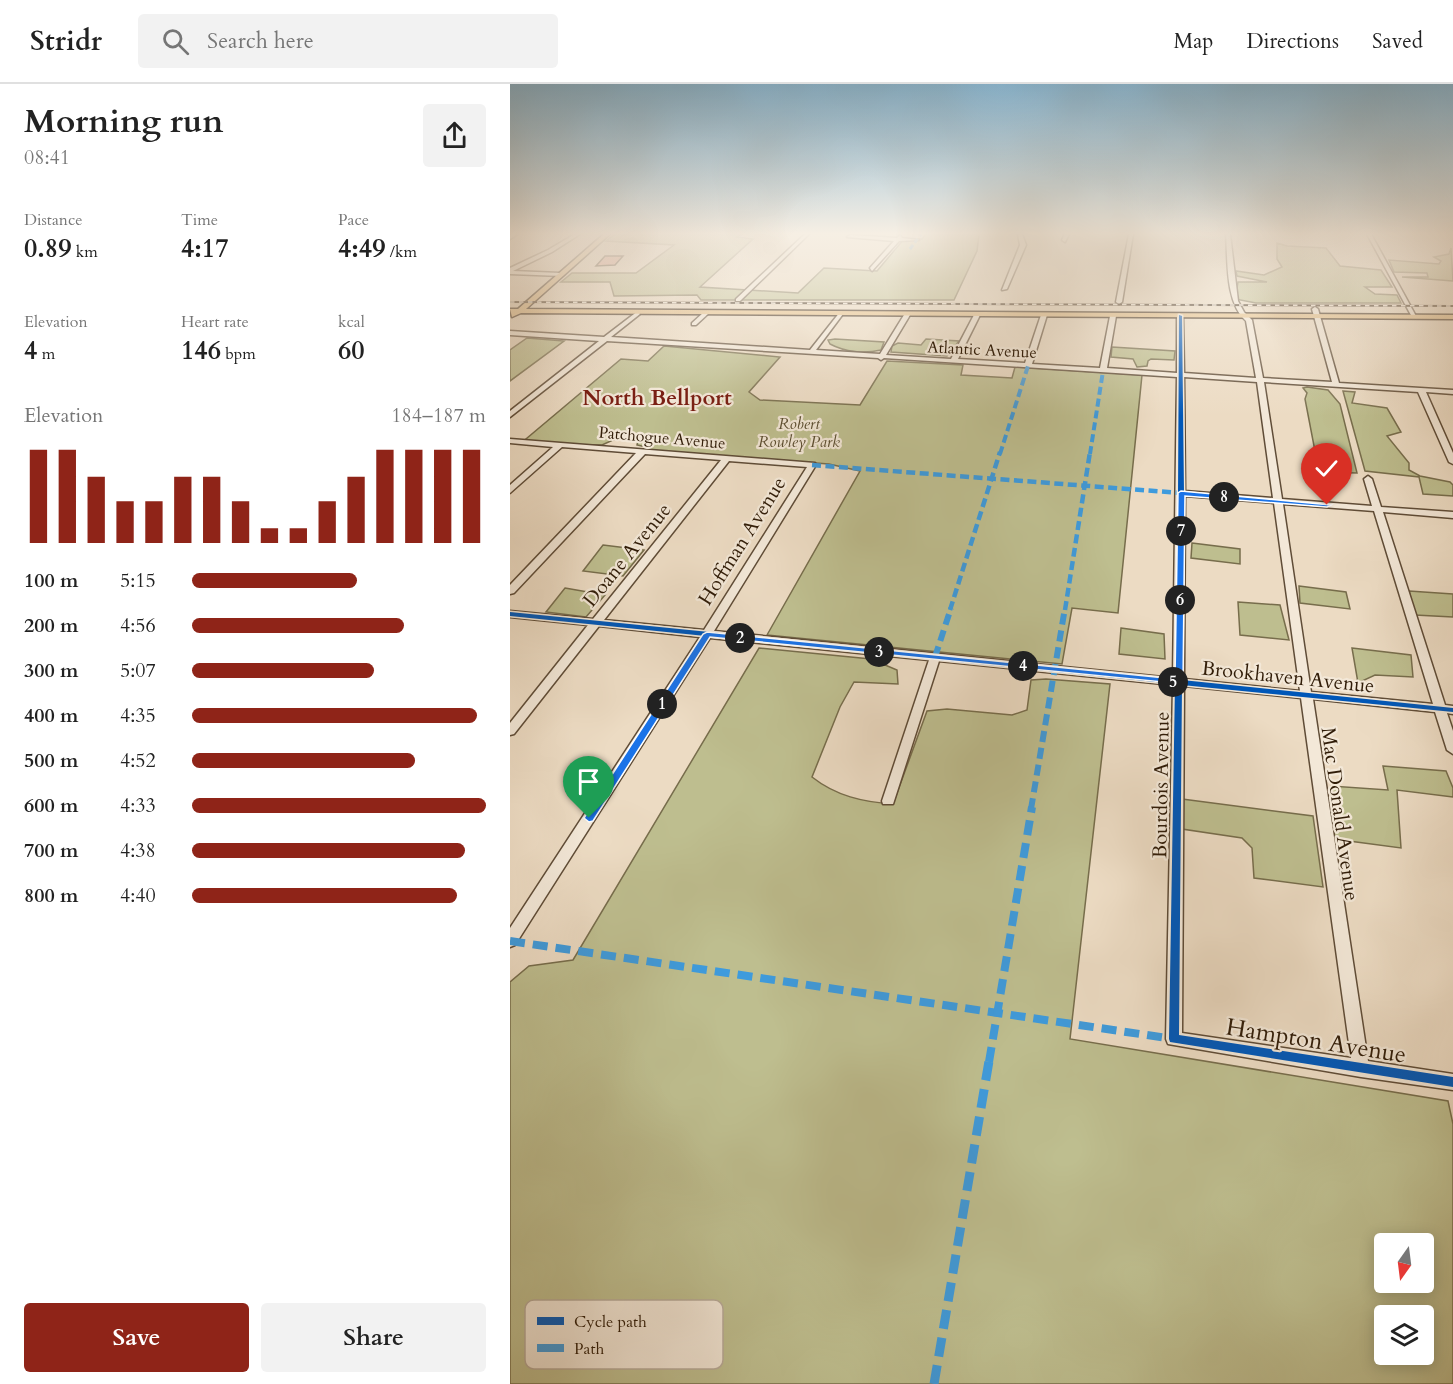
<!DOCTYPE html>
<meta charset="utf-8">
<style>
:root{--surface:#fff;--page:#f2f2f2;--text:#222;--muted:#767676;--line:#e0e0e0;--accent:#8f2418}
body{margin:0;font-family:Cardo,serif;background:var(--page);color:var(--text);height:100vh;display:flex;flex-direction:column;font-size:22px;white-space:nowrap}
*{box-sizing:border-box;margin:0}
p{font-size:20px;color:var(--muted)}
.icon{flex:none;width:33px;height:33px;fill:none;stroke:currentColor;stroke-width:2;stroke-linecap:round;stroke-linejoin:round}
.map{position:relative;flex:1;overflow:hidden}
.details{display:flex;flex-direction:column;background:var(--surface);width:510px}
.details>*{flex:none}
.needle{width:39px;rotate:194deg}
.fabs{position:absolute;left:864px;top:1149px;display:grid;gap:12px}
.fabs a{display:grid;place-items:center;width:60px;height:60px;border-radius:6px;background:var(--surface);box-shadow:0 3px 15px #0003;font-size:30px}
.pin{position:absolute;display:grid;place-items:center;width:51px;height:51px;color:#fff;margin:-62px -26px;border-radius:50% 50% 50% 0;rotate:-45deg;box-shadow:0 0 6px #0007}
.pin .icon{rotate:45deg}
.km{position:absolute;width:30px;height:30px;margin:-15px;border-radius:50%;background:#222;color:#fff;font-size:16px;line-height:30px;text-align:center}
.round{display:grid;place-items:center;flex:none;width:63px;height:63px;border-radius:6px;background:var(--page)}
.summary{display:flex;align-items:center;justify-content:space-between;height:102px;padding:0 24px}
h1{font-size:33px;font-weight:800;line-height:45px}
.stats{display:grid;grid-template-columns:repeat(3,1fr);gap:9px;height:102px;padding:6px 24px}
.stats div{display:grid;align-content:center}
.stats b{font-size:26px;font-weight:800}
.stats small{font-size:16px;font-weight:400}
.stats p{font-size:16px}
.chart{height:168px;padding:12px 24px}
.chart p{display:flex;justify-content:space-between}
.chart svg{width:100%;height:108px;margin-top:6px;stroke:var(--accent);stroke-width:6}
.action{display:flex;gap:12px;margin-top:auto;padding:12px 24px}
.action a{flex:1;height:69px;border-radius:6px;background:var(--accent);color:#fff;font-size:24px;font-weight:800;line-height:69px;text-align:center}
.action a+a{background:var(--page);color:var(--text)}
ul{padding:0 24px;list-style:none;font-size:20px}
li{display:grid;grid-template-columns:96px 72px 1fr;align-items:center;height:45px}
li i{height:15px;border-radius:8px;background:var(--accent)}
header{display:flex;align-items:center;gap:36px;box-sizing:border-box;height:84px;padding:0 30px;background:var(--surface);border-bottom:2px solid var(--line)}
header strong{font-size:28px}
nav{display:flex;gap:33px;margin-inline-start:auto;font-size:21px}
.search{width:420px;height:54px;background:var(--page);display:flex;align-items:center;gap:15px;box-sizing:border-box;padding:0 21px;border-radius:6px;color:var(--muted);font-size:22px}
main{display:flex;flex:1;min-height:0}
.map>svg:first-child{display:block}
.green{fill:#bebe8f;stroke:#776d4c;stroke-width:1.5;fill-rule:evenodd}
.building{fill:#e29782;stroke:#301c08;stroke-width:1.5}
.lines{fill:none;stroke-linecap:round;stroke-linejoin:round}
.minor-casing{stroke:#5f4c37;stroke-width:3}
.major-casing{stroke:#301c08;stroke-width:3}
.minor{fill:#f3e8d8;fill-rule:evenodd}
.major{fill:#e6be82;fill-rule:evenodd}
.rail-casing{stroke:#301c08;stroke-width:2}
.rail{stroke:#f3e8d8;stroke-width:1.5;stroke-dasharray:4.5;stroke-linecap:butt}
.quiet-far5{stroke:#3e9bdd;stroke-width:3;stroke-dasharray:5 3;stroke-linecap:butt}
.quiet-far4{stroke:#3e9bdd;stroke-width:4;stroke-dasharray:8 4;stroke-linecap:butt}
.quiet-far3{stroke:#3e9bdd;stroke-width:4.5;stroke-dasharray:9 4.5;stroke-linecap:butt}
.quiet-far2{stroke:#3e9bdd;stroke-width:6;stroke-dasharray:11 6;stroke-linecap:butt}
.quiet-far1{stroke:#3e9bdd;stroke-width:8;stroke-dasharray:15 8;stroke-linecap:butt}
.quiet{stroke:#3e9bdd;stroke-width:9;stroke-dasharray:19 9;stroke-linecap:butt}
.cycleway-casing{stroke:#f3e8d8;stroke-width:3}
.cycleway{fill:#0057b8;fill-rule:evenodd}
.route{fill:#1a73e8;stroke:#fff;stroke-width:1.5}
.labels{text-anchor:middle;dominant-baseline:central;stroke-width:4.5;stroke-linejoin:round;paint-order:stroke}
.far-street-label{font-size:16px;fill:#301c08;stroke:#f3e8d8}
.far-park-label{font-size:16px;font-style:italic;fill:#5b4d30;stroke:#f3e8d8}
.street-label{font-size:20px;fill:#301c08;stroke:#f3e8d8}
.far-district-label{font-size:22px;font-weight:bold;fill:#7a1f14;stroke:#f3e8d8}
.near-street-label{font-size:24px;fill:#301c08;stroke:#f3e8d8}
.key{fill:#f3e8d8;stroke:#b8ab9a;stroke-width:1.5}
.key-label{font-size:16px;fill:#301c08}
</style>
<header>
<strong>Stridr</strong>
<div class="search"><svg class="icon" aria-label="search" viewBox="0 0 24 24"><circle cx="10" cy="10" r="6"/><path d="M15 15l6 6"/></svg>Search here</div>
<nav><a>Map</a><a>Directions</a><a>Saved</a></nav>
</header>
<main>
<section class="details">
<div class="summary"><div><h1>Morning run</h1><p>08:41</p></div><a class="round"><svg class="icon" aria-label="share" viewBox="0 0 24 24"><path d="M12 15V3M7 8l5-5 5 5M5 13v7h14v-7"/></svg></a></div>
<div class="stats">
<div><p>Distance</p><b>0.89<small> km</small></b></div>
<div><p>Time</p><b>4:17</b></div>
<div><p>Pace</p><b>4:49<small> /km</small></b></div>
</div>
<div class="stats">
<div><p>Elevation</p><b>4<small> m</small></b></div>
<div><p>Heart rate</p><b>146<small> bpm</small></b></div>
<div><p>kcal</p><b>60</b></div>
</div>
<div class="chart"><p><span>Elevation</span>184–187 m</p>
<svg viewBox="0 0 160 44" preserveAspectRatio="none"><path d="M5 44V6M15 44V6M25 44V17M35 44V27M45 44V27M55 44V17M65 44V17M75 44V27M85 44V38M95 44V38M105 44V27M115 44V17M125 44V6M135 44V6M145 44V6M155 44V6"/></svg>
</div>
<ul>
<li><b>100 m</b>5:15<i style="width:56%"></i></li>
<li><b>200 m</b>4:56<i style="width:72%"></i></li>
<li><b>300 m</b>5:07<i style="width:62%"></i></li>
<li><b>400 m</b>4:35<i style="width:97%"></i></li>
<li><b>500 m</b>4:52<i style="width:76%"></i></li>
<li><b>600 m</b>4:33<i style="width:100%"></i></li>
<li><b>700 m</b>4:38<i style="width:93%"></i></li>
<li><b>800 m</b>4:40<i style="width:90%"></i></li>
</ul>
<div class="action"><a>Save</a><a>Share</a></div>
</section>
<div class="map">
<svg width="943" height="1300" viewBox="0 0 943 1300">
<rect width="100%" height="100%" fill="#ecdbc3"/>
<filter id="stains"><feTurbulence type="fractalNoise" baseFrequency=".00333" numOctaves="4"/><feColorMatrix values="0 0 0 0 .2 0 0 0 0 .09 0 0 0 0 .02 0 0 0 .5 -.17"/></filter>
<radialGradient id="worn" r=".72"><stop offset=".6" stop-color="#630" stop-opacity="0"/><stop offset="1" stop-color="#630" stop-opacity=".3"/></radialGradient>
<g class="green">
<path d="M 105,150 L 232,150 L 227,153 L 243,155 L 190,203 L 288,209 L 314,184 L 367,187 L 394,155 L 412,155 L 416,150 L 469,150 L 467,167 L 444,216 L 191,216 L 187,211 L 104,212 L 100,198 L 51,198 L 62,189 L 126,189 L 164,161 L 96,157 Z"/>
<path d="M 767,159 L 777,162 L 816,164 L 830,182 L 871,186 L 882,203 L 855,203 L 865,210 L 887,211 L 891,219 L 746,219 L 725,215 L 728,198 L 757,198 L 727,192 L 726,187 L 754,191 L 772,183 L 767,175 Z"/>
<path d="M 941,164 L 943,197 L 892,193 L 918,193 L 917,189 L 884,188 L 879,176 L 929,180 L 931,177 L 924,173 L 939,170 Z"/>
<path d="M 17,254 L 54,257 L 0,297 L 0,266 Z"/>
<path d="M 325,255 L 374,258 L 371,266 C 354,270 335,268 320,260 L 318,256 Z"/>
<path d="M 416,255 L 449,257 L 437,272 L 381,268 L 382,262 L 388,259 L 411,261 Z"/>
<path d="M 154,262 L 270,273 L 239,308 L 250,316 L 350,321 L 377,277 L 453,281 L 451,291 L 502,294 L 505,283 L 632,291 L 608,529 L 562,524 L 552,580 L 257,551 L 350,387 L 319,380 L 134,366 L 136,363 L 127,361 L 129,353 L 114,351 L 92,361 L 10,360 L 111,275 L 138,277 Z"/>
<path d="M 602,263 L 665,267 L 664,276 L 641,275 L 638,277 L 637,282 L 627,283 L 623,275 L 601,273 Z"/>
<path d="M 797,303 L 818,306 L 830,320 L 847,389 L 809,388 L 795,315 L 797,309 L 793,304 Z"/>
<path d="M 833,307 L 845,308 L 842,319 L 877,324 L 891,348 L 877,352 L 899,379 L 899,386 L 910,392 L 940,398 L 943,401 L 943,412 L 913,410 L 909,393 L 855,387 Z"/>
<path d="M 682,459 L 730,465 L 730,480 L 681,474 Z"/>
<path d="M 93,461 L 134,466 L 113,492 L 73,487 Z"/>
<path d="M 789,502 L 836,508 L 840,525 L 790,519 Z"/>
<path d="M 55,504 L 95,511 L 76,533 L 36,528 Z"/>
<path d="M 899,507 L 943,510 L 943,533 L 905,531 Z"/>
<path d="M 728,518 L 770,521 L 779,556 L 730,551 Z"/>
<path d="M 611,544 L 654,550 L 655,575 L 609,570 Z"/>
<path d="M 249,564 L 361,575 L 387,586 L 388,600 L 344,598 L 330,623 L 302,693 C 326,712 353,718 383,720 L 417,627 L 437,625 L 502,631 L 517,626 L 521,596 L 536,595 L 600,600 L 560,955 L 938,1017 L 943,1040 L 943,1300 L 0,1300 L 0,898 L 19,882 L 63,876 ZM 874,1160 L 914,1160 L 914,1198 L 874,1198 ZM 874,1232 L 914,1232 L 914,1270 L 874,1270 Z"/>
<path d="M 842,564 L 901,571 L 903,593 L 865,591 L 848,599 Z"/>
<path d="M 873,682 L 936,687 L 943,704 L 943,713 L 887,706 L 891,764 L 824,755 L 821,702 L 878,706 Z"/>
<path d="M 672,715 L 803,732 L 813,803 L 744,794 L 742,764 L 732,754 L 672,745 Z"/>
</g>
<path class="building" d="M 95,172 L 113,172 L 105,181 L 86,182 Z"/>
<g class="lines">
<g class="minor-casing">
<g id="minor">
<path d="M 3,150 L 8,150 L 0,155 L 0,151 Z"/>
<path d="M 65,150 L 70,150 L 42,168 L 3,187 L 50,189 L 52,192 L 0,190 L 0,184 L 38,166 Z"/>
<path d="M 295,150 L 299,150 L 230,217 L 226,217 L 226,215 Z"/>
<path d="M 508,150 L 512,150 L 516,161 L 497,205 L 492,206 L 510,161 Z"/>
<path d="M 555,150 L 559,150 L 555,158 L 552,156 Z"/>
<path d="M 619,150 L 623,150 L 612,218 L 609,220 L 606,218 Z"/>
<path d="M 716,150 L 720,150 L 728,217 L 734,228 L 742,236 L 753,294 L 822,298 L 802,225 L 805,223 L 808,225 L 829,299 L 943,306 L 943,310 L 916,308 L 943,369 L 943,380 L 939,378 L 908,308 L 754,298 L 772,415 L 862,422 L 854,395 L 858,392 L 862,395 L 871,423 L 943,428 L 943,434 L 873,428 L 935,621 L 943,622 L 943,630 L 937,629 L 943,647 L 943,670 L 937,666 L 925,628 L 803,615 L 858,977 L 943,990 L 943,1006 L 851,993 L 658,960 L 656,955 L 663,601 L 429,577 L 384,717 L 383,720 L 373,720 L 372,717 L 419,576 L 200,554 L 5,861 L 0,863 L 0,844 L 190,553 L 89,542 L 4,650 L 0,651 L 0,639 L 78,541 L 0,533 L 0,527 L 83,535 L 211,376 L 135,370 L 4,509 L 0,510 L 0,501 L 126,369 L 52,363 L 0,409 L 0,401 L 43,363 L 0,359 L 0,355 L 305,379 L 306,381 L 204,547 L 663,594 L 667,293 L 374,274 L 371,276 L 368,274 L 97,257 L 0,333 L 0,327 L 89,257 L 0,251 L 0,247 L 94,253 L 128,227 L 130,230 L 101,253 L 300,266 L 330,228 L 333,230 L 306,266 L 370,270 L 394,231 L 397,229 L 400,231 L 376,271 L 441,275 L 464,231 L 467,229 L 470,231 L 448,275 L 515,279 L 531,231 L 534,229 L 537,231 L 522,280 L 590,284 L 600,232 L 603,230 L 606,232 L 597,284 L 667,289 L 667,232 L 670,230 L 673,232 L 674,289 L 746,294 L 736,237 C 715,218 718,177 716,150 ZM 674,293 L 747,298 L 763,414 L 675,407 ZM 219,377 L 297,383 L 194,546 L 94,536 ZM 675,412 L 764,419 L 790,607 L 674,595 ZM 773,420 L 864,427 L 923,620 L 801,608 ZM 674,602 L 791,614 L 841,974 L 672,949 Z"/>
<path d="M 857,150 L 861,150 L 907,234 L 902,233 Z"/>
<path d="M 390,151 L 392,154 L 409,156 L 389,157 L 362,187 L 360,184 L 384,157 L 337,153 L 340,151 L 387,154 Z"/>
<path d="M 194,228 L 199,229 L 186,241 L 182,241 L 182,239 Z"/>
</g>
</g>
<g class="major-casing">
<path id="major" d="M 94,150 L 100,150 L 16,225 L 943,231 L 943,235 L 11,229 L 2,233 L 0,225 L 8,225 Z"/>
</g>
<use href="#minor" class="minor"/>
<use href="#major" class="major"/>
<g class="rail-casing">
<path id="rail" d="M 0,218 L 943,222"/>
</g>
<use href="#rail" class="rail"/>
<path class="quiet-far5" d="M 400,165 L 411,150"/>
<g class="quiet-far4">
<path d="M 490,370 L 518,282"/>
<path d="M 580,370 L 593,287"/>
</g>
<g class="quiet-far3">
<path d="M 302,381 L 671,409"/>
<path d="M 440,526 L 490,368"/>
<path d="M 555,526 L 580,368"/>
</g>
<g class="quiet-far2">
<path d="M 425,573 L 441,524"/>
<path d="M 521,725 L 555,524"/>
</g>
<g class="quiet-far1">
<path d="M 0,857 L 664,955"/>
<path d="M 479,978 L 522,723"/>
</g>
<path class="quiet" d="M 424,1300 L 479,977"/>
<g class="cycleway-casing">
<path id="cycleway" d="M 669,231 L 672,232 L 674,409 L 672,596 L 943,624 L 943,628 L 672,601 L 669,951 L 943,993 L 943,1003 L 660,958 L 659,955 L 665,600 L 0,532 L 0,528 L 665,595 L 668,409 Z"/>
</g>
<use href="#cycleway" class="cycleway"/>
</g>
<linearGradient id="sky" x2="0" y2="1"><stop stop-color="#88b7d4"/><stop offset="0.45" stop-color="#f6efe4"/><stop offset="1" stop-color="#f6efe4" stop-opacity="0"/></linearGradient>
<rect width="943" height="332" fill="url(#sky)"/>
<path class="route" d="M 671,407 L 821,421 L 817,423 L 675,412 L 673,600 L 200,553 L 83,737 L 79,738 L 74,734 L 193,550 L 197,548 L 665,595 L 668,409 Z"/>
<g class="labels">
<g class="far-street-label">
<text transform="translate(472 266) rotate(3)">Atlantic Avenue</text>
<text transform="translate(152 354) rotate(5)">Patchogue Avenue</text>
</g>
<g class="far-park-label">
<text x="289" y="340">Robert<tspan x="289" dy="18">Rowley Park</tspan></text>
</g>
<g class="street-label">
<text transform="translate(232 457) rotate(-58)">Hoffman Avenue</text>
<text transform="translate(117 471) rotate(-51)">Doane Avenue</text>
<text transform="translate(778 593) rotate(6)">Brookhaven Avenue</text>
<text transform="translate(651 701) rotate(-89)">Bourdois Avenue</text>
<text transform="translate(830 730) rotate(82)">Mac Donald Avenue</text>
</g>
<g class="far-district-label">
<text x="147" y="314">North Bellport</text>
</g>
<g class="near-street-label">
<text transform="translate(806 957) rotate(9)">Hampton Avenue</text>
</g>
</g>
<rect x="15" y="1216" width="198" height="69" rx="9" class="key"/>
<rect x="27" y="1233" width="27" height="8" fill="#0057b8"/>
<rect x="27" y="1260" width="27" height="8" fill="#3e9bdd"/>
<g class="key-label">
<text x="64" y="1243">Cycle path</text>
<text x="64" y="1270">Path</text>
</g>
<rect width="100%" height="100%" filter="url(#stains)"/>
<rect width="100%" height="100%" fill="url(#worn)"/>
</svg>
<div class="fabs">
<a><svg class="needle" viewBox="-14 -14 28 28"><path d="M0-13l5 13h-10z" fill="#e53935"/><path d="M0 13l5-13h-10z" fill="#767676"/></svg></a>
<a><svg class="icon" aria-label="layers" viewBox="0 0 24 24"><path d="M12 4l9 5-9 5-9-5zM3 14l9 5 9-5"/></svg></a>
</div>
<div class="pin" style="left:79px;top:734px;background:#1e9e55"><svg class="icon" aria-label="arrive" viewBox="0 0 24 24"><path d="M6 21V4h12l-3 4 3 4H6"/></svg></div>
<div class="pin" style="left:817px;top:421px;background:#d93025"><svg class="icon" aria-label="check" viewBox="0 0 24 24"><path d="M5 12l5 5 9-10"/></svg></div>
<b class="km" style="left:152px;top:620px">1</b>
<b class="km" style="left:230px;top:554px">2</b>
<b class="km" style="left:369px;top:568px">3</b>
<b class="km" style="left:513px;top:582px">4</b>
<b class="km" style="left:663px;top:598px">5</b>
<b class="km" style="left:670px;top:516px">6</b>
<b class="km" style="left:671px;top:447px">7</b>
<b class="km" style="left:714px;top:413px">8</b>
</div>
</main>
